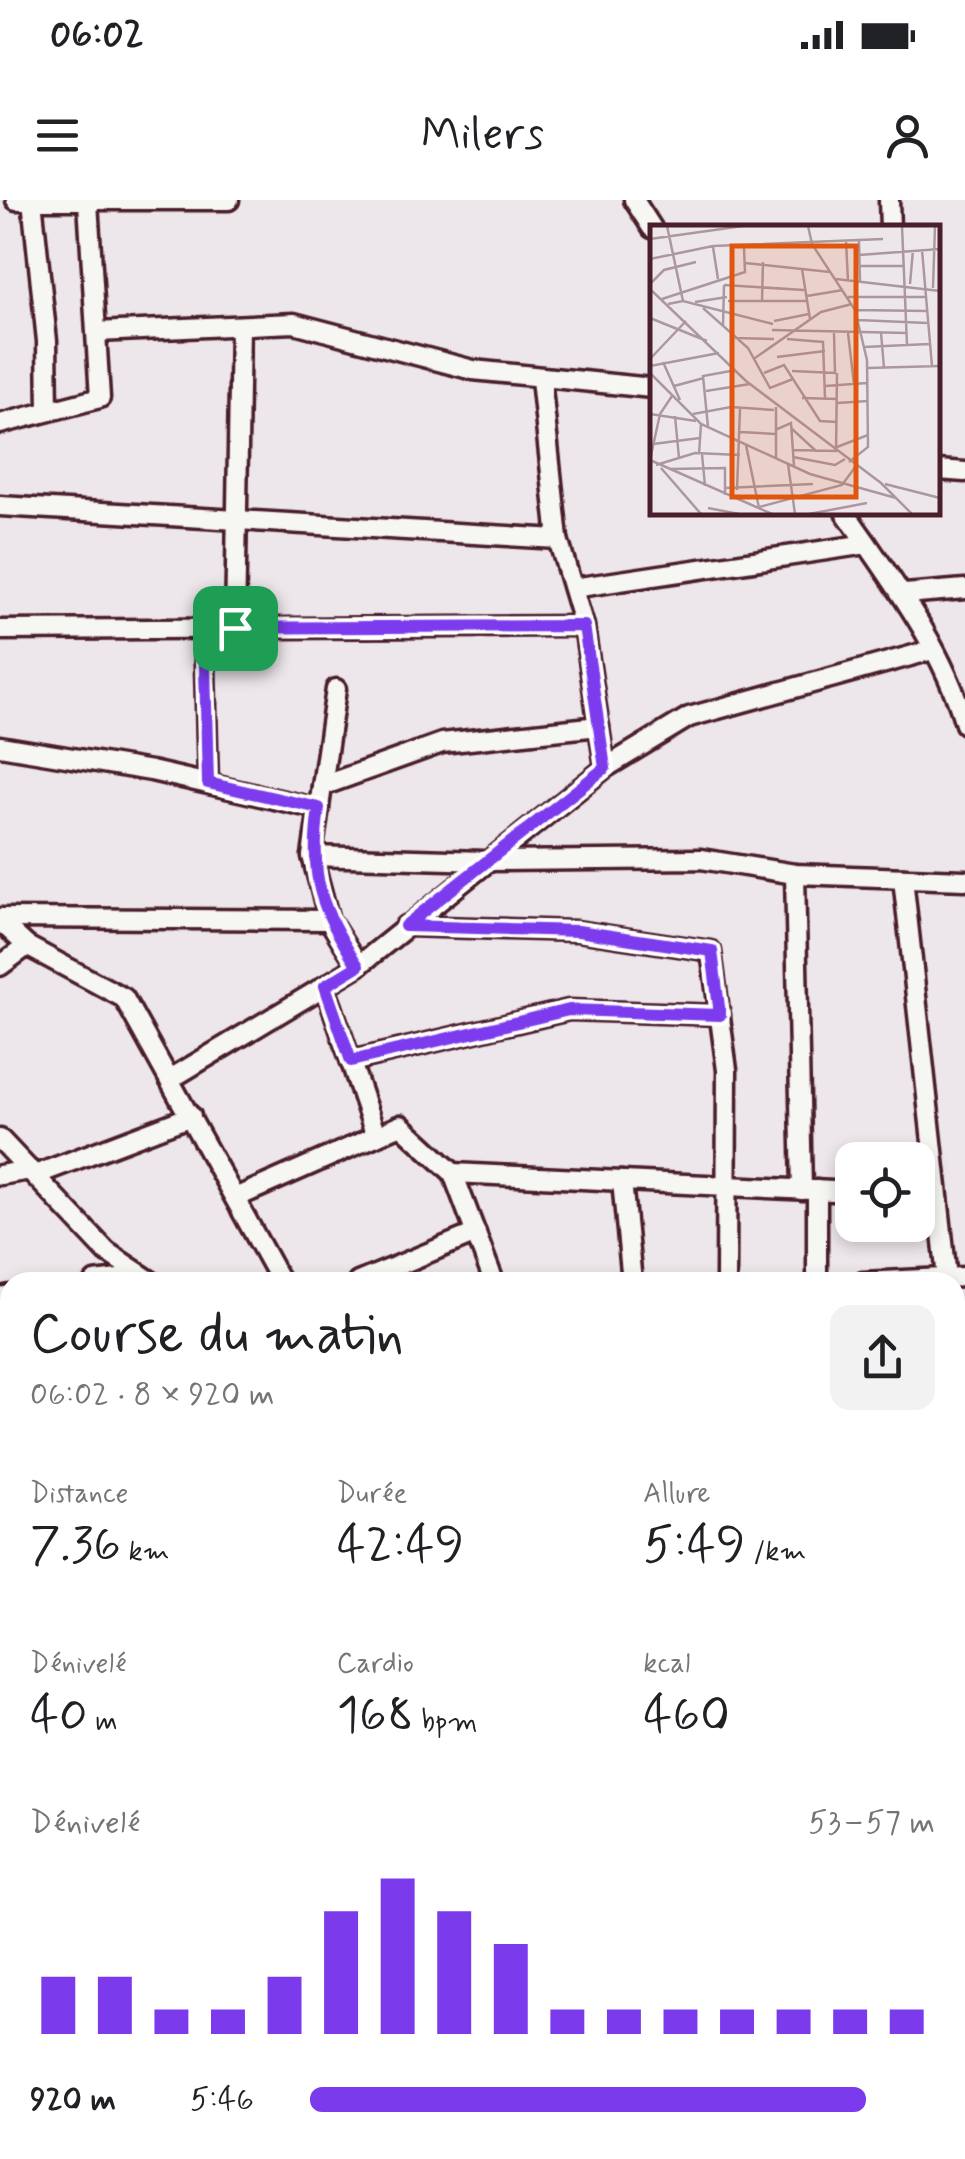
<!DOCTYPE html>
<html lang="fr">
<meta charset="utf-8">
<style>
:root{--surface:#fff;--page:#f2f2f2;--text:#202124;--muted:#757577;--accent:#7c3aed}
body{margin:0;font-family:Mynerve,sans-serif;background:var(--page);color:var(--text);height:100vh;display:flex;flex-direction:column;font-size:38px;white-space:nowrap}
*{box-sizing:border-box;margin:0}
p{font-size:32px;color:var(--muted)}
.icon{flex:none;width:55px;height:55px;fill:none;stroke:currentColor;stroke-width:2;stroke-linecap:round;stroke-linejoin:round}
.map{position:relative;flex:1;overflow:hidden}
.side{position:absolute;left:0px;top:1072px;width:965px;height:888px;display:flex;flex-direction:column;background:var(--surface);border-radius:30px 30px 0 0;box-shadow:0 5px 15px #0003}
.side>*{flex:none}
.tools{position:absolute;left:835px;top:942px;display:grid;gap:20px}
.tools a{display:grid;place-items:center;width:100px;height:100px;border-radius:20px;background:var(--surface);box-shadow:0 5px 15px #0003;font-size:50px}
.pin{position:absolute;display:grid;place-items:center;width:85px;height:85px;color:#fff;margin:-42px;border-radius:20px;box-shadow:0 5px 15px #0006}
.round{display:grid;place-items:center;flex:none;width:105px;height:105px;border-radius:20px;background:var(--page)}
.headline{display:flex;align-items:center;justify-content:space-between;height:170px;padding:0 30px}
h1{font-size:55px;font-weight:600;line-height:75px}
.metrics{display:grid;grid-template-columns:repeat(3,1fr);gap:15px;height:170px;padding:10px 30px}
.metrics div{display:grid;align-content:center}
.metrics b{font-size:50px;font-weight:600}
.metrics small{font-size:28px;font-weight:400}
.metrics p{font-size:28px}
.chart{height:280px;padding:20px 30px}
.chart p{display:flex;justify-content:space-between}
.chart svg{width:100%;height:180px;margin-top:10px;stroke:var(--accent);stroke-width:6}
ul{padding:0 30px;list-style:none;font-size:32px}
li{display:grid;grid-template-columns:160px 120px 1fr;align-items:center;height:75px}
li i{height:25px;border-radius:12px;background:var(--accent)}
.status{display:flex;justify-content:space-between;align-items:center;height:70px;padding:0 50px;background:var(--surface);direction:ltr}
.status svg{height:28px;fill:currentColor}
header{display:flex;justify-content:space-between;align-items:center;height:130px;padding:0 30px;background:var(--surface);font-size:45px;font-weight:600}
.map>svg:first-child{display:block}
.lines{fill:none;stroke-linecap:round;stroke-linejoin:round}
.minor-casing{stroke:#4a1f2b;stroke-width:25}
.minor{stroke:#f6f6f2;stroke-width:18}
.route-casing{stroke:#fff;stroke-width:20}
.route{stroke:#7c3aed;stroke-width:12}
.inset-road{fill:none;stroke:#ac979f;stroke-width:2.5}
.view{fill:#e0560e;fill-opacity:0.15;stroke:#e0560e;stroke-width:5}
.inset-edge{fill:none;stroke:#4a1f2b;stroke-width:5}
</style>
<div class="status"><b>06:02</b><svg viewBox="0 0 49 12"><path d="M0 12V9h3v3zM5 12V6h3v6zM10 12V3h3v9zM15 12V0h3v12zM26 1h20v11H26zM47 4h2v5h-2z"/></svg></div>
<header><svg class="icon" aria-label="menu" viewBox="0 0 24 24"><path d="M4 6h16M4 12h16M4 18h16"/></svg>Milers<svg class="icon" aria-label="person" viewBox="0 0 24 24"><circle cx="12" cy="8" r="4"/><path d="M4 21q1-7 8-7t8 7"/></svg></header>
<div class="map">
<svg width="965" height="1959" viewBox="0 0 965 1959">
<rect width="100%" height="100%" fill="#ede7ec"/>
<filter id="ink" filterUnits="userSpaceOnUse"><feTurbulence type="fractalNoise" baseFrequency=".01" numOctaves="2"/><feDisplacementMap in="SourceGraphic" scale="20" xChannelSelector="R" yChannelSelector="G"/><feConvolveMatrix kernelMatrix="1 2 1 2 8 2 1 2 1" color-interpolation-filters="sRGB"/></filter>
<g filter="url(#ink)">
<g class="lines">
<g class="minor-casing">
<g id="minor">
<path d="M 16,0 L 229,0"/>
<path d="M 32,0 L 47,141 L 48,211"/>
<path d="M 634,0 L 652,28"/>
<path d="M 889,0 L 890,28"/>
<path d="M 97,132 L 294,123 L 473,170 L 652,188"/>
<path d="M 541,179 L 558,339 L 584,426 L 605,568"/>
<path d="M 0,224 L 100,198 L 88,2"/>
<path d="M 938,270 L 965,272"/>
<path d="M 0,306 L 558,339"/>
<path d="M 845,312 C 891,379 942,445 965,524"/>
<path d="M 573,388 L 867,344"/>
<path d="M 905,394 L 965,389"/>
<path d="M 204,428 L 208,583"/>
<path d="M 235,428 L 240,126"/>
<path d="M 0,430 L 584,426"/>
<path d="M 336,489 L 312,656 L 329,720 L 358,766"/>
<path d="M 0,546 L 151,571 L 319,609"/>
<path d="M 322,586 L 442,543 L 599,526"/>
<path d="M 312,656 L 484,661 L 701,659 L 795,674 L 965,680"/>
<path d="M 795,674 L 802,990"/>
<path d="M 903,678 L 947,1078"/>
<path d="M 0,718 L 329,720"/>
<path d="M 0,721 L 27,746 L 124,798 L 281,1082"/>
<path d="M 405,726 L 577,731 L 711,751 L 727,870 L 726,1082"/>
<path d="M 0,766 L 27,746"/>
<path d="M 325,786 L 376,936"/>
<path d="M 351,861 L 569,810 L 720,815"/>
<path d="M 172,878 L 358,766 L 605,568 L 689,517 L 932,450"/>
<path d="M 0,939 L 107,1052 L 152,1082"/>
<path d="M 453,973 L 833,991"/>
<path d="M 0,975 L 30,970"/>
<path d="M 35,975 L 191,916"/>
<path d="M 622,981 L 632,1082"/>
<path d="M 817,990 L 817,1082"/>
<path d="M 235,998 L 401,925 L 453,973 L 494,1082"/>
<path d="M 95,1082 L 142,1076"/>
<path d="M 358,1082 L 476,1033"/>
<path d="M 863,1082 L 965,1077"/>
<path d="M 0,1097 L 10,1095"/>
<path d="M 955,1217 L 965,1216"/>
<path d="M 0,1254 L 10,1257"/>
<path d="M 955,1317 L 958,1317"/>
<path d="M 0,1443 L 10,1446"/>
<path d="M 0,1500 L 10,1505"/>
<path d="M 955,1516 L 965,1513"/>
<path d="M 0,1629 L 10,1629"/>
<path d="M 955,1651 L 965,1643"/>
<path d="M 955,1729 L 963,1719"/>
<path d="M 955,1893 L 965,1896"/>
<path d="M 0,1897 L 10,1899"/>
<path d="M 202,1950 L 202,1959"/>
<path d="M 449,1950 L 450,1959"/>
<path d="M 629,1950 L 631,1959"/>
<path d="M 723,1950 L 725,1959"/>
<path d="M 553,1959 L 582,1950"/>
</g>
</g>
<use href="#minor" class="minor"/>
</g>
</g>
<g class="lines" filter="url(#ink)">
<g class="route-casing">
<path id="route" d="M 584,426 L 605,568 L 405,726 L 578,731 L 712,751 L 720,815 L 569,810 L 351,861 L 325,786 L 358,766 C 320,707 309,679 319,608 L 208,583 L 204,428 Z"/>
</g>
<use href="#route" class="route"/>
</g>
<g transform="translate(650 25)">
<rect width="290" height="290" fill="#ede7ec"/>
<path class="inset-road" d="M 17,1 L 33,76M 158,1 L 162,19 L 205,85 L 217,135 L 218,222 L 199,237M 252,1 L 257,120M 0,14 L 93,1M 196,16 L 198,56M 209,16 L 210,56M 63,22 L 68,54M 272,25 L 282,141M 209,30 L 290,24M 0,34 L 63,21 L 233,14M 95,38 L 180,47M 209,41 L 254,41M 152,44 L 160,94M 186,54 L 290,66M 0,59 L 14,45 L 46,37M 260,59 L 263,25M 74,60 L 154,65M 283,63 L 285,1M 0,64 L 96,156 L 231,258 L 262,289M 157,71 L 193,65M 198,72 L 275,72M 12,74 L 95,47 L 94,23M 78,76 L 157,76M 112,76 L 113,37M 45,77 L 77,72M 18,79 L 33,76 L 123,99M 53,83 L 98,123 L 120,163 L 143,154M 205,85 L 276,86M 0,93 L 57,116M 208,95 L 277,98M 124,96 L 159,89M 73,101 L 74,60M 122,105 L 257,108M 184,108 L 185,148M 198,108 L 204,159M 231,108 L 234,143M 85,113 L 124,114M 137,114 L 173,117 L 175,173M 214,122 L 279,119M 127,132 L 175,126M 105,133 L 171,87 L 202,79M 0,134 L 36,96M 13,137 L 30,175M 0,141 L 69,128M 217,143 L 290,141M 142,146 L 186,148M 0,148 L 51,199 L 160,249 L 246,273M 114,148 L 134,140 L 170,196 L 187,197M 24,161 L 54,153M 175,161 L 217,158M 56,166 L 100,159M 152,173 L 187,174M 187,178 L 218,176M 126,182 L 126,233M 0,189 L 46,196M 43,189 L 81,182 L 124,185M 25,191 L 29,233M 58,202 L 53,151 L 86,145M 141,203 L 166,226M 125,205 L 141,198 L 144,241M 90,207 L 125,209M 3,219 L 50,213M 96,220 L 109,283M 187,222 L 218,210M 143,225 L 186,226 L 187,148M 49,229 L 51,199M 52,229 L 55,261M 143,232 L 185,240 L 195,234M 0,235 L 122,289M 0,235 L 10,189 L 22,171M 138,239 L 145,289M 6,240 L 45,228 L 90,230M 11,243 L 51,289M 20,244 L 75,243 L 75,270M 235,259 L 290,273M 75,263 L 163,259M 87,265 L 90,184M 109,282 L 192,260 L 206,241M 58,283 L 89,289M 159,289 L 217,278"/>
<path class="view" d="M 82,21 L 206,21 L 206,272 L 82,272 Z"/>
<rect width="290" height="290" class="inset-edge"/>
</g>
</svg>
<div class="tools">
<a><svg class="icon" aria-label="locate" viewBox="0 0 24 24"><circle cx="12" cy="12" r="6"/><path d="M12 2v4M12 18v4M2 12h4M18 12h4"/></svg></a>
</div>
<div class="pin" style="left:235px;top:428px;background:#1e9e55"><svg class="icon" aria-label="arrive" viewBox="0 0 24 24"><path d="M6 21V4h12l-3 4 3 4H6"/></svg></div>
<section class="side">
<div class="headline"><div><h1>Course du matin</h1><p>06:02 · 8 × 920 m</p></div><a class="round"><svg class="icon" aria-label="share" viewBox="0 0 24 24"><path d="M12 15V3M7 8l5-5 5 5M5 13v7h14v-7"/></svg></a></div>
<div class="metrics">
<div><p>Distance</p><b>7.36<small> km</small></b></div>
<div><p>Durée</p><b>42:49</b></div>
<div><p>Allure</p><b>5:49<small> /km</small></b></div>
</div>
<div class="metrics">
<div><p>Dénivelé</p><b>40<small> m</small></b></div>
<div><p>Cardio</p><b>168<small> bpm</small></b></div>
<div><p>kcal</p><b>460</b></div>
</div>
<div class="chart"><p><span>Dénivelé</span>53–57 m</p>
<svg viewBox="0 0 160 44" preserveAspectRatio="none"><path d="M5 44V30M15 44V30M25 44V38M35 44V38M45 44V30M55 44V14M65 44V6M75 44V14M85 44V22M95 44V38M105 44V38M115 44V38M125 44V38M135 44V38M145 44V38M155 44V38"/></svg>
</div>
<ul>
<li><b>920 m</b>5:46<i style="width:89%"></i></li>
</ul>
</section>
</div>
